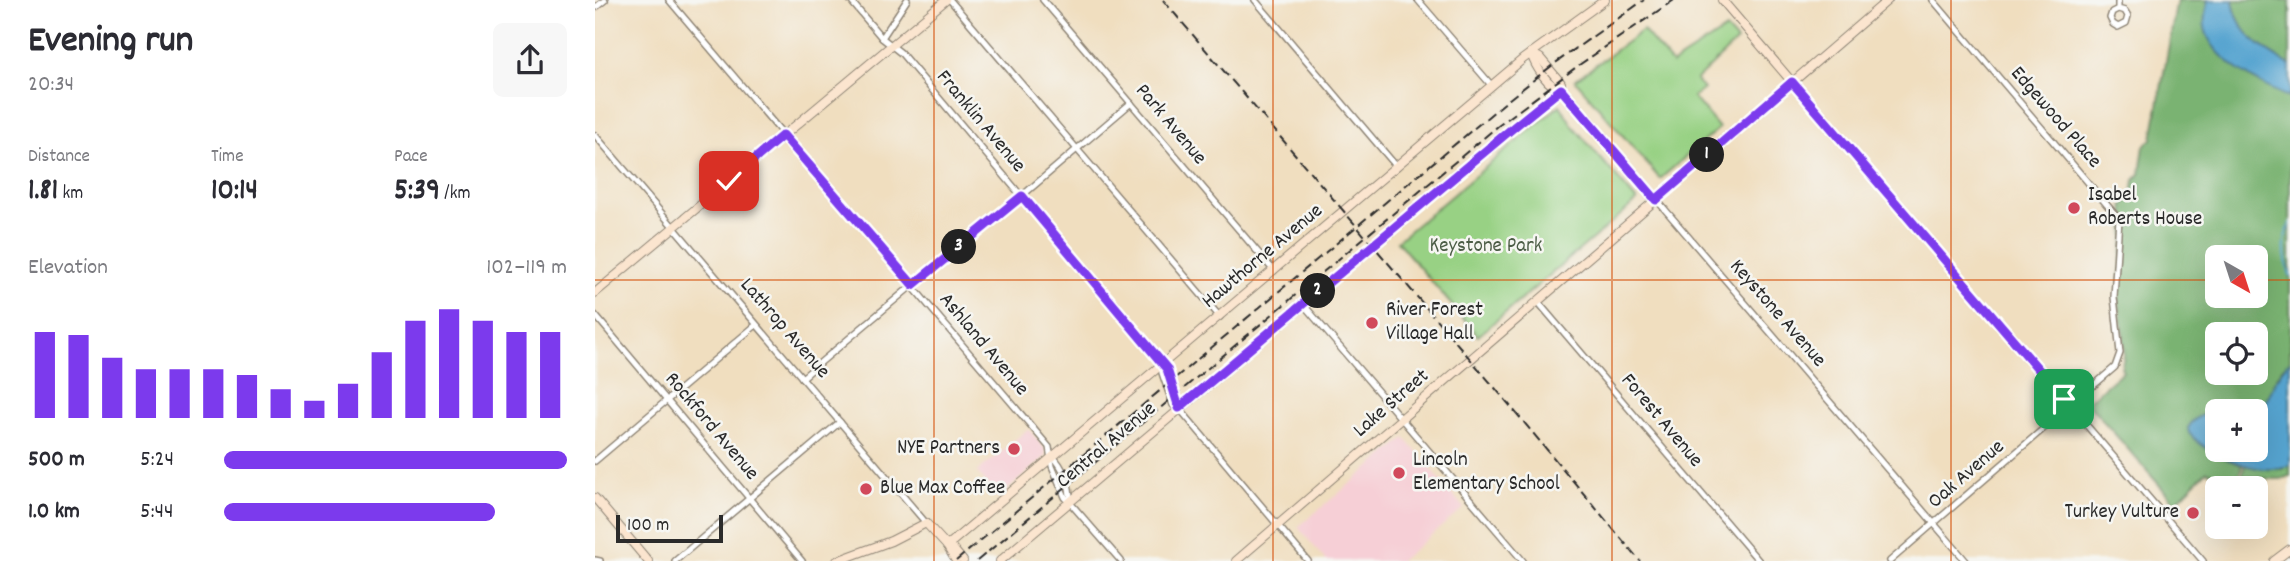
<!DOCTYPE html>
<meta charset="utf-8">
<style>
:root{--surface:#fff;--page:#f7f7f7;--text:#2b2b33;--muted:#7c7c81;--accent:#7c3aed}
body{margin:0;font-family:Dekko,sans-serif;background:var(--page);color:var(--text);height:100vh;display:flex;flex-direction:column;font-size:26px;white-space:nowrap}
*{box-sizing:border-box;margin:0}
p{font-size:23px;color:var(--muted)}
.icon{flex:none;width:38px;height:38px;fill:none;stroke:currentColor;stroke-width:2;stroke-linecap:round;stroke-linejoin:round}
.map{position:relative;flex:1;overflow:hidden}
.side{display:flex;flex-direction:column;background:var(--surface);width:595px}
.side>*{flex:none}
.needle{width:46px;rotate:141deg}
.controls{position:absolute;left:1610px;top:245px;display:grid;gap:14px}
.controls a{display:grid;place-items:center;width:63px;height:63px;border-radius:10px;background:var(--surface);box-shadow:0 7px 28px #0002;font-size:35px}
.scale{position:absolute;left:21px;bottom:18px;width:107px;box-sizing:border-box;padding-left:7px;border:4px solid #2b2b2b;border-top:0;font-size:19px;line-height:24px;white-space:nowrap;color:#2b2b2b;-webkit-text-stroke:5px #f6f6f2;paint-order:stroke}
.pin{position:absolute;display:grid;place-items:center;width:60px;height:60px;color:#fff;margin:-30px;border-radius:14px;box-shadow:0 4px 10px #0006}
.km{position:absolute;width:35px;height:35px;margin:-18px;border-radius:50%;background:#222;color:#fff;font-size:19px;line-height:35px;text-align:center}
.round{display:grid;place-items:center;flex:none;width:74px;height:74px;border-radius:10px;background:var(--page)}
.headline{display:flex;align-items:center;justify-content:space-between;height:119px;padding:0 28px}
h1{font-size:38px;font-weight:800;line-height:52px}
.figures{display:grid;grid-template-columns:repeat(3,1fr);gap:10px;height:119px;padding:7px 28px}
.figures div{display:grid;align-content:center}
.figures b{font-size:30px;font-weight:800}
.figures small{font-size:19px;font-weight:400}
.figures p{font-size:19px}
.chart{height:196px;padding:14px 28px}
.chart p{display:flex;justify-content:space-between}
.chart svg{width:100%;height:126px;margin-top:7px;stroke:var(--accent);stroke-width:6}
ul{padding:0 28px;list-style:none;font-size:23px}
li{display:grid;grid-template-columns:112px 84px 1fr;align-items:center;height:52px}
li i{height:18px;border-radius:9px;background:var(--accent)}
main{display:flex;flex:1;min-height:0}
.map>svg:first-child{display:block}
.built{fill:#f6cfd6}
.green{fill:#98d184;stroke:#627e58;stroke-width:2}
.forest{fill:#7ab372;stroke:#526f4e;stroke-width:2;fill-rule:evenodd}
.water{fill:#56a4d0;stroke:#40687e;stroke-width:2}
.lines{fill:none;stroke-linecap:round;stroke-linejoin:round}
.stream{stroke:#56a4d0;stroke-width:2}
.street-casing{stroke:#8e8475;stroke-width:8}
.secondary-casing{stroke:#8e8475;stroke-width:10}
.street{stroke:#fff;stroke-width:5}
.secondary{stroke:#fbe5cf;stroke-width:8}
.rail{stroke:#2b2b2b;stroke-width:2;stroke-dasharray:10 5;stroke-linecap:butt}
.route-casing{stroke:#fff;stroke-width:14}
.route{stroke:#7c3aed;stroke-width:9}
.grid{fill:none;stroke:#d5540f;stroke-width:2;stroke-opacity:0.55}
.poi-dot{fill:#d1495b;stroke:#f6f6f2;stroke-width:2.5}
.labels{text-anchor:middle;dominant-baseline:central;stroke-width:5;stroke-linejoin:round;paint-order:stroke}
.street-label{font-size:21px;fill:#2b2b2b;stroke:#f6f6f2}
.poi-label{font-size:21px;fill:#2b2b2b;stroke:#f6f6f2;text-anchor:start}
.park-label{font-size:21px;fill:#4c5d46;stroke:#f6f6f2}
</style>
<main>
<section class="side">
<div class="headline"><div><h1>Evening run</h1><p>20:34</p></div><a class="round"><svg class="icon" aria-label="share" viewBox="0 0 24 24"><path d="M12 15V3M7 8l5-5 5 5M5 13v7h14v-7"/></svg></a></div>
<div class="figures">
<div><p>Distance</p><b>1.81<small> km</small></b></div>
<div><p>Time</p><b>10:14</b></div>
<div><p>Pace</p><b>5:39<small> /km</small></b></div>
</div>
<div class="chart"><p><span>Elevation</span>102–119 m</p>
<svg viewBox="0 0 160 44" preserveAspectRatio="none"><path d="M5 44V14M15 44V15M25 44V23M35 44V27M45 44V27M55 44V27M65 44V29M75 44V34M85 44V38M95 44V32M105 44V21M115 44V10M125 44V6M135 44V10M145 44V14M155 44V14"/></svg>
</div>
<ul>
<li><b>500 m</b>5:24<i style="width:100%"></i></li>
<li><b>1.0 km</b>5:44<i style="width:79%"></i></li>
</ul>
</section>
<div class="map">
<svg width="1695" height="561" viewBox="0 0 1695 561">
<rect width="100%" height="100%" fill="#f6f6f2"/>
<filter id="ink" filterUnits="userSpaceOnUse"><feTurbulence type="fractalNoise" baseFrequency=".0143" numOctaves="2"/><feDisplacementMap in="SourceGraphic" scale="14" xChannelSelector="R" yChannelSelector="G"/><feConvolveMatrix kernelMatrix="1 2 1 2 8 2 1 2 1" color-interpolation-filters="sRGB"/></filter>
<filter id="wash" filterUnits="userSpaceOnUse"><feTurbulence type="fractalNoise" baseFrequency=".00686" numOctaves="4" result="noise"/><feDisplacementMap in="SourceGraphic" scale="28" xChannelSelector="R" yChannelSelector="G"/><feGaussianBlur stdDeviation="1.57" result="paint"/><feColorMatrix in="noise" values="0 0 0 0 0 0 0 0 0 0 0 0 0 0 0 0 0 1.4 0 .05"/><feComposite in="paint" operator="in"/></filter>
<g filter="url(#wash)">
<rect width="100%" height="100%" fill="#f0debf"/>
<g class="built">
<path d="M 433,429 L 451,450 L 450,457 L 403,498 L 382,472 Z"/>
<path d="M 810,438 L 869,508 L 805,561 L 731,561 L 703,527 Z"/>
</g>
<g class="green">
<path d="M 1131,29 L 1142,41 L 1101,80 L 1108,89 L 1098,97 L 1124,128 L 1065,179 L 980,80 L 1048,30 L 1077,64 Z"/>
<path d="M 965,105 L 978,126 L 1042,201 L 883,336 L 802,241 Z"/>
</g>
<g class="forest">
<path d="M 1582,0 L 1613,0 L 1610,12 L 1654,77 L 1695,98 L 1695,361 C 1679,371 1670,409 1661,427 L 1661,411 L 1622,411 L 1622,418 L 1615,414 L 1606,415 L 1599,438 L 1627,457 L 1647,465 L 1642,482 L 1612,471 L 1580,503 L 1492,402 L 1528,371 L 1526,367 C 1534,347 1525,323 1524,302 C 1522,270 1534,235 1528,205 L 1537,197 L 1539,180 L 1545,174 L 1549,146 L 1557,139 ZM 1622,257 L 1661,257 L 1661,296 L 1622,296 ZM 1622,334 L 1661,334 L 1661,373 L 1622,373 Z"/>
<path d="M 1638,0 L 1695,0 L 1695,65 C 1668,50 1642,33 1638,0 Z"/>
<path d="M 1695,464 L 1695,476 L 1686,479 L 1675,479 L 1647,476 L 1650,465 L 1687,469 Z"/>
</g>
<g class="water">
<path d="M 1613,0 L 1638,0 C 1642,33 1668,50 1695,65 L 1695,98 C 1667,85 1617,61 1610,28 C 1608,19 1611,9 1613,0 Z"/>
<path d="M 1695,361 L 1695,464 L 1693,466 C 1664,477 1613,455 1594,433 L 1593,428 C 1600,416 1610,411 1622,418 L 1622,450 L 1661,450 C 1661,443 1659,433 1661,427 C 1664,414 1685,367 1695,361 Z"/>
</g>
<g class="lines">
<path class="stream" d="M 1695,223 C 1687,242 1689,257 1695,276"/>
</g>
</g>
<g filter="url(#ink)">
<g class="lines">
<g class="street-casing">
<g id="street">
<path d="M 74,0 L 454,447 L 457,466 L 470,497 L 526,561"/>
<path d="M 255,0 L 287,38 L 306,53 L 572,369 L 584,408"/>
<path d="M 355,0 L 625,317"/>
<path d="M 448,0 L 679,271"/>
<path d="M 660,0 L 802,167"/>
<path d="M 823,0 L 897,86"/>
<path d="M 0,8 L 10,0"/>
<path d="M 1523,9 L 1530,11 L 1533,16 L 1531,23 L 1523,27 L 1518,24 L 1515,18 L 1517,12 L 1523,9 L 1523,0"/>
<path d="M 287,38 L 312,0"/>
<path d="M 1197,82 L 1608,561"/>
<path d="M 0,135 L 331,523"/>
<path d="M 1061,199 L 1371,561"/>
<path d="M 943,302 L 1164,561"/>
<path d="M 708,304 L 928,561"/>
<path d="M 0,315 L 207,561"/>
<path d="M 567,365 L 567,373 L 578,405 L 584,408 L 713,561"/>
<path d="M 207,378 L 364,246 L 388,229 L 536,103"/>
<path d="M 457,456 C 468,465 476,487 475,501"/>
<path d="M 0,461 L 161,325"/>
<path d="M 0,560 L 5,561"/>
<path d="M 80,561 L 245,422"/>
<path d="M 1295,561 L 1520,367 L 1525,353 L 1519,297 L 1524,219 L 1338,0"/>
</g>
</g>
<g class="secondary-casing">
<g id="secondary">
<path d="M 1127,0 L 1197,82"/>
<path d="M 936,53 C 940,66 953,87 966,89 L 1061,199"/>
<path d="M 936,53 L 945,58 L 966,83 L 966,89"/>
<path d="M 0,293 L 351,0"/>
<path d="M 0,498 L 53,561"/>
<path d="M 352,546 L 928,59 L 1010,0"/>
<path d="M 352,546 L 358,549 L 368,561"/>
<path d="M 242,561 L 296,541 L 331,523 L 352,546 L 361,561"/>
<path d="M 405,561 L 919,127 L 966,89"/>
<path d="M 641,561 L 1293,0"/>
<path d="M 1679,561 L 1695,549"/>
</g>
</g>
<use href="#street" class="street"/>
<use href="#secondary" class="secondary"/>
<g class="rail">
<path d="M 568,0 L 912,402 L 1045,561"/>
<path d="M 361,561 L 913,100 L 959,64 L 1049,0"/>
<path d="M 382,561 L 903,126 L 984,65 L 1079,0"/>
</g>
</g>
</g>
<g class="lines" filter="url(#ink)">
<g class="route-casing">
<path id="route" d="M 134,181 L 188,135 L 318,285 L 427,196 L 572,369 L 584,408 L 919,127 L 966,89 L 1061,200 L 1197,82 L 1469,399"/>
</g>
<use href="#route" class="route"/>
</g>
<path class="grid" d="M 339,0 L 339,561M 678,0 L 678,561M 1017,0 L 1017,561M 1356,0 L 1356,561M 0,280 L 1622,280M 1661,280 L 1695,280"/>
<g class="poi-dot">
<circle cx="1479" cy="208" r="7"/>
<circle cx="777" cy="323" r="7"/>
<circle cx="419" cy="449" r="7"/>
<circle cx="804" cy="473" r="7"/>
<circle cx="271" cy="489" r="7"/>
<circle cx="1598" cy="513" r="7"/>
</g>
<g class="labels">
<g class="street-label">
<text transform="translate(1460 118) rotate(49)">Edgewood Place</text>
<text transform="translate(385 122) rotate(50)">Franklin Avenue</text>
<text transform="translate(575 125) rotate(50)">Park Avenue</text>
<text transform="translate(668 257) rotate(-40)">Hawthorne Avenue</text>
<text transform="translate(1182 314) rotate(49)">Keystone Avenue</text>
<text transform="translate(189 329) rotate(49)">Lathrop Avenue</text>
<text transform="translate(388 345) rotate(50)">Ashland Avenue</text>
<text transform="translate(797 404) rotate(-41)">Lake Street</text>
<text transform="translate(1066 421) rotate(50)">Forest Avenue</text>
<text transform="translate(116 427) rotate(50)">Rockford Avenue</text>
<text transform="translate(512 446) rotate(-40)">Central Avenue</text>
<text transform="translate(1372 475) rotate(-41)">Oak Avenue</text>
</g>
<g class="poi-label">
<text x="1493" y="196">Isabel<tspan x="1493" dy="24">Roberts House</tspan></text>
<text x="791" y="311">River Forest<tspan x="791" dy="24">Village Hall</tspan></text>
<text x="405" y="449" text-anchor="end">NYE Partners</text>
<text x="818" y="461">Lincoln<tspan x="818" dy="24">Elementary School</tspan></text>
<text x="285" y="489">Blue Max Coffee</text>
<text x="1584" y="513" text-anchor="end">Turkey Vulture</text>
</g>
<g class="park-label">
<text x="891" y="247">Keystone Park</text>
</g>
</g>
</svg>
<div class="controls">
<a><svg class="needle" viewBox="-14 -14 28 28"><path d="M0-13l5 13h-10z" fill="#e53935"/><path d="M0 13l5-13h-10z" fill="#7c7c81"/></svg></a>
<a><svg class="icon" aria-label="locate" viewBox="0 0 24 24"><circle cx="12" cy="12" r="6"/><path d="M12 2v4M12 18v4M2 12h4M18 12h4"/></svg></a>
<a>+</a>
<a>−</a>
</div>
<div class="scale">100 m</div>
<div class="pin" style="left:1469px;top:399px;background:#1e9e55"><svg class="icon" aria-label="arrive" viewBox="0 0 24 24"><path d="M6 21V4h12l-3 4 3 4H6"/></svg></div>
<div class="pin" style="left:134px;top:181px;background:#d93025"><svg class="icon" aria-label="check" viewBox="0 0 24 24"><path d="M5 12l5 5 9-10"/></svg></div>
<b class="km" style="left:1112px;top:155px">1</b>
<b class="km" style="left:723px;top:291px">2</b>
<b class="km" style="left:364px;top:247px">3</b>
</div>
</main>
